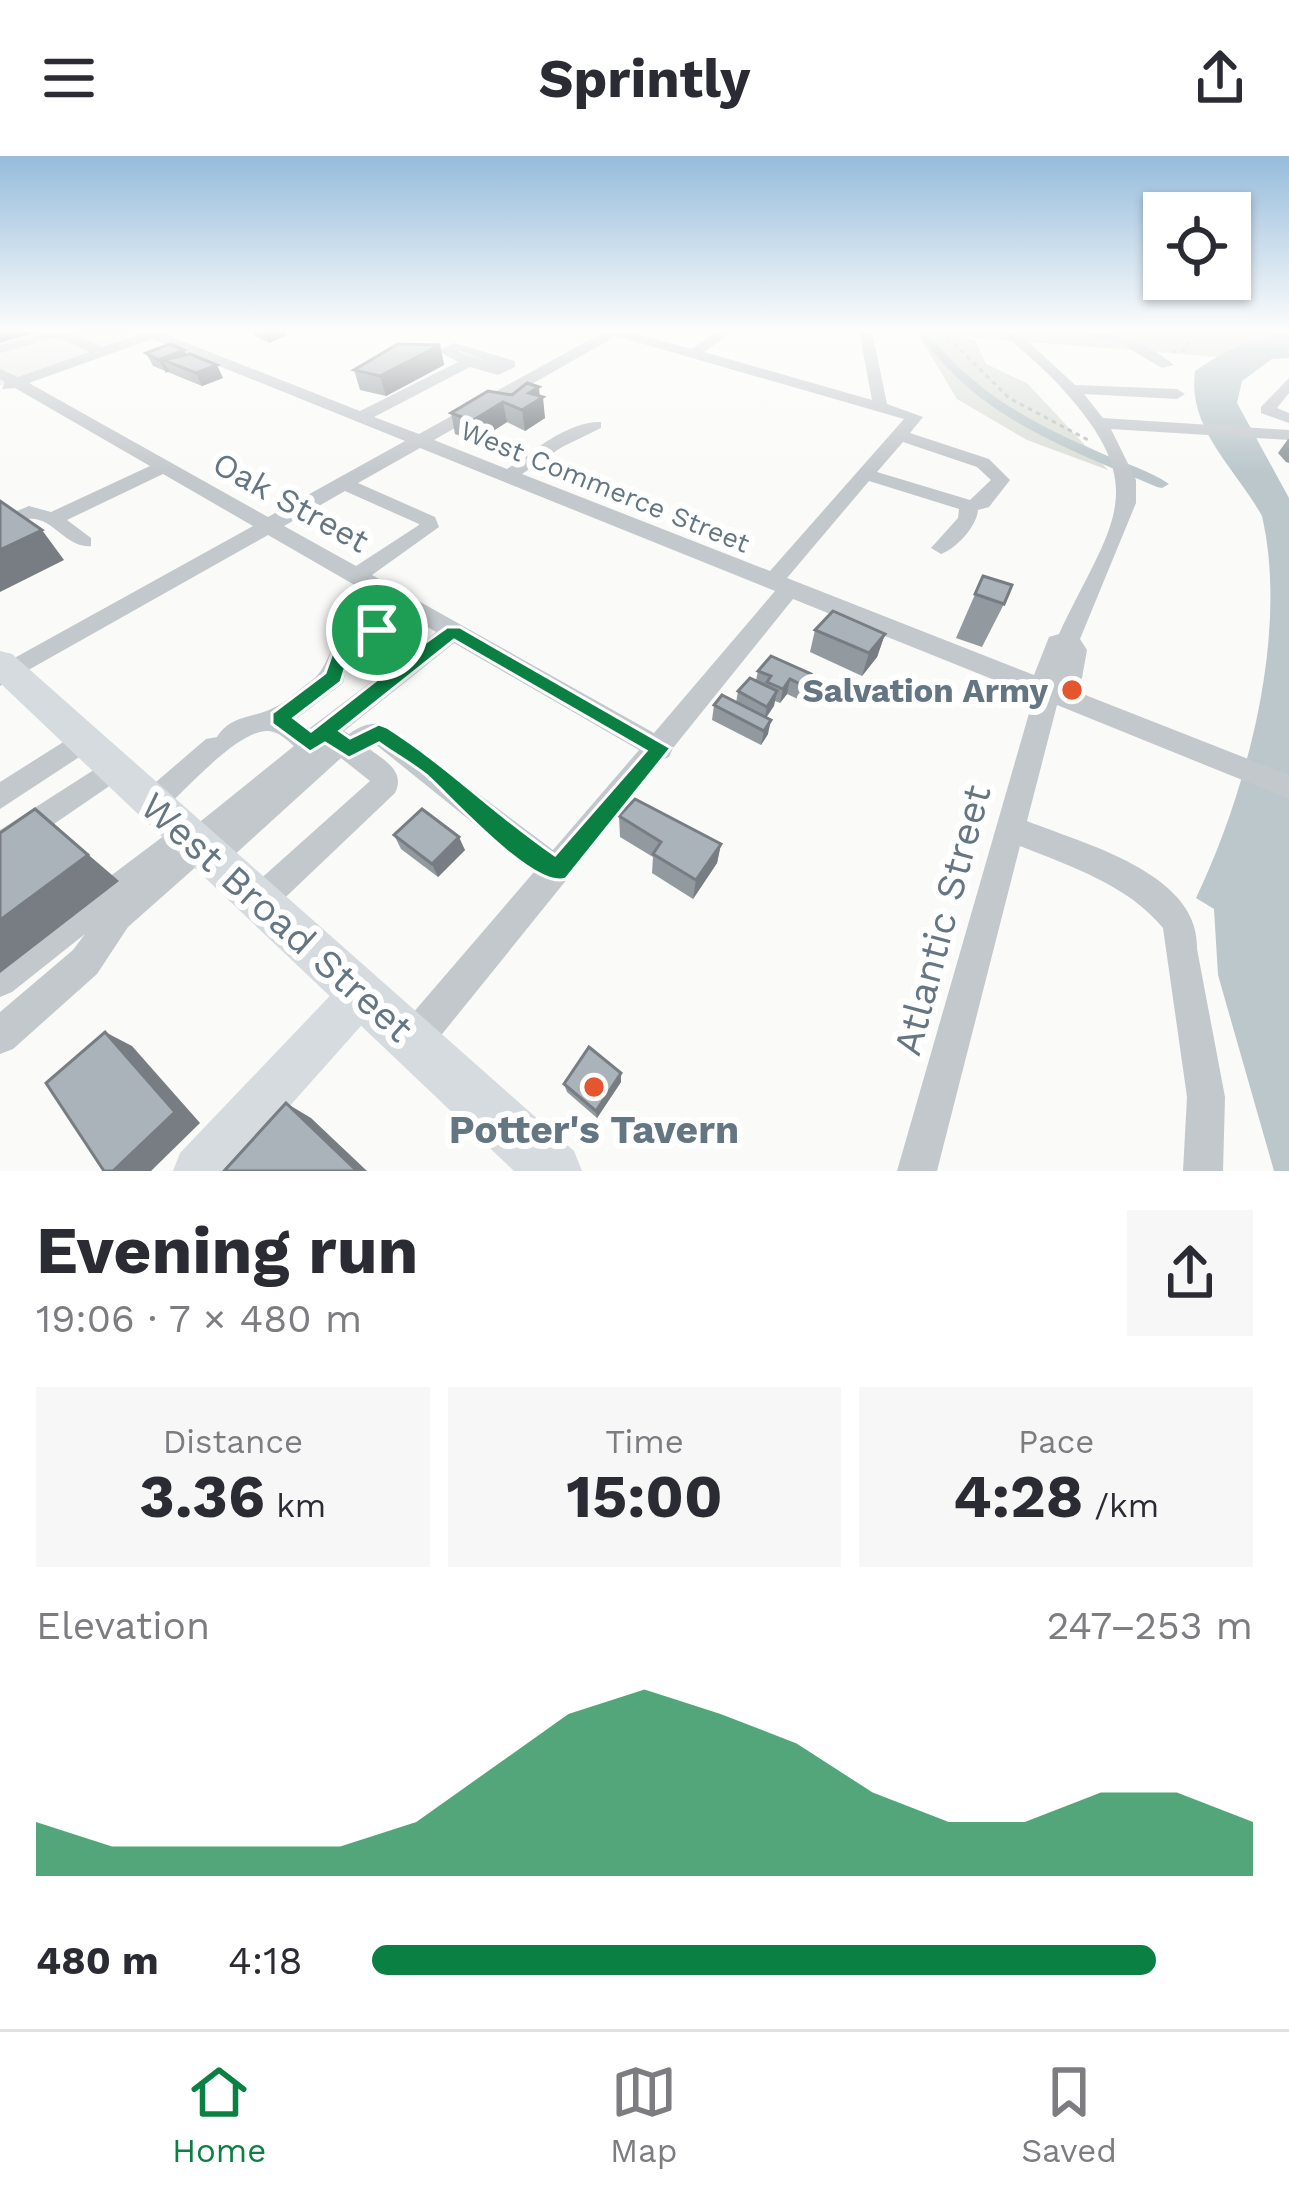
<!DOCTYPE html>
<meta charset="utf-8">
<style>
:root{--surface:#fff;--page:#f7f7f7;--text:#2b2b33;--muted:#7c7c81;--line:#e1e1e2;--accent:#0b8043}
body{margin:0;font-family:"Work Sans",sans-serif;background:var(--page);color:var(--text);height:100vh;display:flex;flex-direction:column;font-size:45px;white-space:nowrap}
*{box-sizing:border-box;margin:0}
p{font-size:39px;color:var(--muted)}
.icon{flex:none;width:66px;height:66px;fill:none;stroke:currentColor;stroke-width:2;stroke-linecap:round;stroke-linejoin:round}
.map{position:relative;height:1015px;overflow:hidden}
.drawer{display:flex;flex-direction:column;background:var(--surface);flex:1}
.drawer>*{flex:none}
.controls{position:absolute;left:1143px;top:36px;display:grid;gap:24px}
.controls a{display:grid;place-items:center;width:108px;height:108px;border-radius:0px;background:var(--surface);box-shadow:0 3px 9px #0004;font-size:60px}
.pin{position:absolute;display:grid;place-items:center;width:102px;height:102px;color:#fff;margin:-51px;border:6px solid #fff;border-radius:50%;box-shadow:0 3px 12px #0007}
.round{display:grid;place-items:center;flex:none;width:126px;height:126px;border-radius:0px;background:var(--page)}
.overview{display:flex;align-items:center;justify-content:space-between;height:204px;padding:0 36px}
h1{font-size:66px;font-weight:700;line-height:90px}
.figures{display:grid;grid-template-columns:repeat(3,1fr);gap:18px;height:204px;padding:12px 36px}
.figures div{display:grid;align-content:center;border-radius:0px;background:var(--page);text-align:center}
.figures b{font-size:60px;font-weight:700}
.figures small{font-size:33px;font-weight:400}
.figures p{font-size:33px}
.chart{height:336px;padding:24px 36px}
.chart p{display:flex;justify-content:space-between}
.chart svg{width:100%;height:216px;margin-top:12px;fill:var(--accent);opacity:.7}
ul{padding:0 36px;list-style:none;font-size:39px}
li{display:grid;grid-template-columns:192px 144px 1fr;align-items:center;height:90px}
li i{height:30px;border-radius:15px;background:var(--accent)}
header{display:flex;justify-content:space-between;align-items:center;height:156px;padding:0 36px;background:var(--surface);font-size:54px;font-weight:700}
.dock{display:flex;justify-content:space-around;align-items:center;height:168px;border-top:3px solid var(--line);background:var(--surface);font-size:33px;color:var(--muted)}
.dock a{display:grid;justify-items:center;gap:6px}
.dock .current{color:var(--accent)}
.map>svg:first-child{display:block}
.built{fill:#e8e9e9}
.green{fill:#dadfd7}
.water{fill:#bbc7cb}
.lines{fill:none;stroke-linecap:round;stroke-linejoin:round}
.canal{fill:#bbc7cb;fill-rule:evenodd}
.path{stroke:#bbbfc2;stroke-width:3;stroke-dasharray:4.5 4.5;stroke-linecap:butt}
.minor{fill:#c3c8cc;fill-rule:evenodd}
.major{fill:#d6dbdf;fill-rule:evenodd}
.highway{fill:#d6dbdf;fill-rule:evenodd}
.wall{fill:#929a9f}
.shaded-wall{fill:#777d82}
.building{fill:#aab3b9;stroke:#777d82;stroke-width:3}
.route{fill:#0b8043;stroke:#fff;stroke-width:3;fill-rule:evenodd}
.poi-dot{fill:#e4572e;stroke:#fff;stroke-width:4.5}
.labels{text-anchor:middle;dominant-baseline:central;stroke-width:12;stroke-linejoin:round;paint-order:stroke}
.far-street-label{font-size:27px;fill:#657683;stroke:#fff}
.street-label{font-size:33px;fill:#657683;stroke:#fff}
.poi-label{font-size:33px;font-weight:bold;fill:#657683;stroke:#fff;text-anchor:end}
.near-street-label{font-size:39px;fill:#657683;stroke:#fff}
.near-poi-label{font-size:39px;font-weight:bold;fill:#657683;stroke:#fff}
</style>
<header><svg class="icon" aria-label="menu" viewBox="0 0 24 24"><path d="M4 6h16M4 12h16M4 18h16"/></svg>Sprintly<svg class="icon" aria-label="share" viewBox="0 0 24 24"><path d="M12 15V3M7 8l5-5 5 5M5 13v7h14v-7"/></svg></header>
<div class="map">
<svg width="1289" height="1015" viewBox="0 0 1289 1015">
<rect width="100%" height="100%" fill="#fafaf8"/>
<path class="built" d="M 0,175 L 129,175 L 133,179 L 0,230 Z"/>
<path class="green" d="M 916,175 L 1289,175 L 1259,181 L 1216,201 L 957,180 L 975,184 L 986,208 L 1028,228 L 1108,314 L 1027,284 L 957,243 Z"/>
<path class="water" d="M 1289,175 L 1289,202 L 1272,203 L 1242,225 L 1237,247 L 1289,342 L 1289,1015 L 1274,1015 L 1218,819 L 1214,753 L 1196,742 C 1247,635 1289,478 1262,360 C 1236,313 1187,273 1195,215 C 1223,195 1254,180 1289,175 Z"/>
<g class="lines">
<path class="canal" d="M 917,175 L 927,175 C 971,235 1033,268 1101,297 C 1123,307 1149,314 1169,328 L 1162,332 L 1157,331 C 1063,291 978,262 917,175 Z"/>
<g class="path">
<path d="M 941,175 L 1009,242 L 1090,285"/>
<path d="M 1172,196 L 1187,193 L 1192,175"/>
</g>
<g class="minor">
<path d="M 48,175 L 66,175 L 102,191 L 140,178 L 138,175 L 167,175 L 164,178 L 360,255 L 458,206 L 438,195 L 454,187 L 515,205 L 515,211 L 498,219 L 470,211 L 374,261 L 419,278 L 605,175 L 627,175 L 691,193 L 718,175 L 732,175 L 704,196 L 872,244 L 859,175 L 872,175 L 887,248 L 923,261 L 910,277 L 989,303 L 1010,324 L 989,351 L 978,354 C 977,370 956,393 941,398 L 931,392 L 958,362 L 959,353 L 869,325 L 787,422 L 1034,519 L 1049,481 L 1059,478 C 1112,365 1156,333 1057,227 C 1040,208 1018,193 1003,175 L 1017,175 L 1075,229 L 1177,233 L 1185,238 L 1177,243 L 1084,238 L 1103,262 L 1289,274 L 1289,284 L 1111,273 L 1136,324 L 1136,347 L 1080,483 L 1087,494 L 1082,522 L 1070,533 L 1289,619 L 1289,643 L 1057,549 L 1027,665 C 1084,688 1200,717 1197,793 L 1225,941 L 1223,1015 L 1183,1015 L 1187,941 L 1163,772 C 1128,729 1070,710 1020,690 L 937,1015 L 897,1015 L 1034,540 L 793,443 L 673,592 L 669,601 L 664,603 L 426,898 L 413,903 L 400,898 L 395,885 L 400,872 L 534,716 L 375,588 L 368,592 C 384,604 406,615 395,637 L 270,756 L 259,760 L 248,756 L 243,745 L 248,734 L 370,625 L 341,602 L 221,711 L 210,715 L 198,709 L 128,771 L 97,818 L 13,893 L 0,898 L 0,856 L 73,794 L 85,778 L 12,836 L 0,841 L 0,803 L 177,670 L 187,666 L 196,669 L 294,590 C 287,584 279,576 269,575 C 240,572 184,635 162,656 L 152,659 L 142,656 L 138,647 L 142,638 L 206,583 L 217,581 C 230,559 254,562 273,552 C 287,546 299,533 311,525 C 335,508 323,478 368,470 C 387,466 405,479 420,489 L 436,476 L 268,379 L 0,530 L 0,510 L 253,370 L 163,318 L 67,364 L 91,382 L 91,390 C 66,393 53,360 28,363 C 20,365 9,372 0,375 L 0,362 L 29,350 L 51,356 L 150,310 L 15,232 L 2,233 L 5,226 L 0,223 L 0,213 L 18,221 L 89,196 L 57,181 L 0,197 L 0,189 ZM 616,180 L 904,263 L 770,415 L 522,318 L 562,291 L 601,272 L 601,266 C 568,265 534,295 507,313 L 434,284 ZM 152,183 L 405,285 L 268,361 L 29,227 ZM 457,195 L 459,195 L 498,209 ZM 903,286 L 977,311 L 991,324 L 970,344 L 877,316 ZM 420,292 L 775,435 L 654,577 L 372,419 L 439,371 L 435,361 L 358,327 ZM 345,335 L 419,368 L 419,369 L 356,410 L 284,370 ZM 372,485 L 404,501 L 310,572 L 296,563 L 343,527 L 349,501 ZM 454,487 L 639,594 L 553,694 L 388,570 C 374,565 361,569 349,578 L 344,575 Z"/>
<path d="M 1064,175 C 1104,173 1143,183 1174,209 L 1162,212 L 1123,189 Z"/>
<path d="M 1289,222 L 1289,237 L 1277,252 L 1289,257 L 1289,267 L 1261,257 L 1261,251 Z"/>
<path d="M 84,573 L 93,576 L 97,584 L 93,592 L 0,653 L 0,626 Z"/>
<path d="M 114,601 L 124,604 L 128,612 L 124,620 L 0,705 L 0,674 Z"/>
</g>
<path class="major" d="M 361,816 L 376,823 L 383,838 L 376,853 L 232,1015 L 173,1015 L 180,997 L 346,823 Z"/>
<path class="highway" d="M 0,495 L 12,498 L 574,995 L 582,1015 L 514,1015 L 0,527 Z"/>
</g>
<g class="wall">
<path d="M 253,175 L 286,175 L 287,179 L 269,187 L 255,180 Z"/>
<path d="M 440,189 L 444,209 L 386,240 L 360,234 L 354,214 Z"/>
<path d="M 146,197 L 187,199 L 223,222 L 202,230 L 153,210 Z"/>
<path d="M 512,239 L 540,240 L 545,262 L 525,275 L 507,266 L 476,286 L 455,278 L 451,257 Z"/>
<path d="M 1288,283 L 1289,283 L 1289,307 L 1286,306 L 1278,297 Z"/>
<path d="M 983,420 L 1004,448 L 982,491 L 956,482 Z"/>
<path d="M 815,474 L 885,478 L 877,501 L 862,520 L 810,496 Z"/>
<path d="M 771,500 L 807,533 L 800,544 L 787,538 L 780,547 L 775,545 L 766,561 L 768,578 L 761,589 L 712,564 L 714,549 L 736,547 L 738,535 L 756,524 L 758,515 Z"/>
<path d="M 619,660 L 721,688 L 717,707 L 693,743 L 652,717 L 653,701 L 620,681 Z"/>
<path d="M 394,679 L 465,694 L 438,721 L 401,693 Z"/>
<path d="M 621,926 L 597,962 L 567,936 L 564,928 Z"/>
</g>
<g class="shaded-wall">
<path d="M 0,175 L 40,175 L 0,187 Z"/>
<path d="M 265,175 L 286,175 L 287,179 L 269,187 Z"/>
<path d="M 440,189 L 444,209 L 386,240 L 380,220 Z"/>
<path d="M 184,194 L 191,207 L 163,204 L 169,215 L 166,217 L 159,204 Z"/>
<path d="M 217,209 L 223,222 L 202,230 L 196,217 Z"/>
<path d="M 539,231 L 540,243 L 543,241 L 545,262 L 525,275 L 522,254 L 529,237 Z"/>
<path d="M 503,246 L 507,266 L 476,286 L 472,265 Z"/>
<path d="M 42,374 L 64,404 L 0,436 L 0,394 Z"/>
<path d="M 885,478 L 877,501 L 862,520 L 869,497 Z"/>
<path d="M 811,518 L 807,533 L 800,544 L 804,530 Z"/>
<path d="M 790,523 L 787,538 L 780,547 L 783,533 Z"/>
<path d="M 777,535 L 774,550 L 764,565 L 767,551 Z"/>
<path d="M 771,564 L 768,578 L 761,589 L 764,575 Z"/>
<path d="M 35,653 L 119,725 L 0,817 L 0,764 Z"/>
<path d="M 459,681 L 465,694 L 438,721 L 432,708 Z"/>
<path d="M 721,688 L 717,707 L 693,743 L 696,724 Z"/>
<path d="M 105,876 L 132,890 L 200,967 L 151,1015 L 113,1015 Z"/>
<path d="M 621,917 L 621,926 L 597,962 L 596,955 Z"/>
<path d="M 286,947 L 311,962 L 367,1015 L 357,1015 Z"/>
</g>
<g class="building">
<path d="M 170,188 L 184,194 L 159,204 L 146,197 Z"/>
<path d="M 398,188 L 440,189 L 380,220 L 354,214 Z"/>
<path d="M 190,198 L 217,209 L 196,217 L 163,204 Z"/>
<path d="M 527,227 L 539,231 L 529,237 L 543,241 L 522,254 L 503,246 L 472,265 L 451,257 L 488,235 L 512,239 Z"/>
<path d="M 0,345 L 42,374 L 0,394 Z"/>
<path d="M 983,420 L 1012,429 L 1004,448 L 975,438 Z"/>
<path d="M 833,455 L 885,478 L 869,497 L 815,474 Z"/>
<path d="M 771,500 L 811,518 L 804,530 L 790,523 L 783,533 L 767,526 L 771,520 L 758,515 Z"/>
<path d="M 750,522 L 777,535 L 767,551 L 738,535 Z"/>
<path d="M 722,539 L 771,564 L 764,575 L 714,549 Z"/>
<path d="M 635,643 L 721,688 L 696,724 L 653,698 L 661,686 L 619,660 Z"/>
<path d="M 35,653 L 88,699 L 0,764 L 0,677 Z"/>
<path d="M 422,653 L 459,681 L 432,708 L 394,679 Z"/>
<path d="M 105,876 L 175,956 L 113,1015 L 104,1015 L 46,927 Z"/>
<path d="M 589,891 L 621,917 L 596,955 L 564,928 Z"/>
<path d="M 286,947 L 357,1015 L 224,1015 Z"/>
</g>
<linearGradient id="sky" x2="0" y2="1"><stop stop-color="#96bcdc"/><stop offset="0.55" stop-color="#fdfdfc"/><stop offset="1" stop-color="#fdfdfc" stop-opacity="0"/></linearGradient>
<rect width="1289" height="317" fill="url(#sky)"/>
<path class="route" d="M 370,469 L 383,469 L 419,491 L 447,471 L 460,471 L 671,592 L 566,723 C 534,735 451,641 426,619 C 411,607 394,598 379,587 L 349,602 L 325,587 L 310,596 L 272,568 L 272,557 L 325,517 L 335,489 ZM 376,482 L 406,501 L 311,575 L 294,562 L 341,526 L 350,497 ZM 454,484 L 646,595 L 555,699 C 496,659 447,609 387,571 L 379,568 L 350,582 L 340,575 Z"/>
<g class="poi-dot">
<circle cx="1072" cy="534" r="12"/>
<circle cx="594" cy="931" r="12"/>
</g>
<g class="labels">
<g class="far-street-label">
<text transform="translate(605 331) rotate(22)">West Commerce Street</text>
</g>
<g class="street-label">
<text transform="translate(291 346) rotate(29)">Oak Street</text>
</g>
<g class="poi-label">
<text x="1048" y="534">Salvation Army</text>
</g>
<g class="near-street-label">
<text transform="translate(277 761) rotate(42)">West Broad Street</text>
<text transform="translate(942 764) rotate(-75)">Atlantic Street</text>
</g>
<g class="near-poi-label">
<text x="594" y="973">Potter's Tavern</text>
</g>
</g>
</svg>
<div class="controls">
<a><svg class="icon" aria-label="locate" viewBox="0 0 24 24"><circle cx="12" cy="12" r="6"/><path d="M12 2v4M12 18v4M2 12h4M18 12h4"/></svg></a>
</div>
<div class="pin" style="left:377px;top:474px;background:#1e9e55"><svg class="icon" aria-label="arrive" viewBox="0 0 24 24"><path d="M6 21V4h12l-3 4 3 4H6"/></svg></div>
</div>
<section class="drawer">
<div class="overview"><div><h1>Evening run</h1><p>19:06 · 7 × 480 m</p></div><a class="round"><svg class="icon" aria-label="share" viewBox="0 0 24 24"><path d="M12 15V3M7 8l5-5 5 5M5 13v7h14v-7"/></svg></a></div>
<div class="figures">
<div><p>Distance</p><b>3.36<small> km</small></b></div>
<div><p>Time</p><b>15:00</b></div>
<div><p>Pace</p><b>4:28<small> /km</small></b></div>
</div>
<div class="chart"><p><span>Elevation</span>247–253 m</p>
<svg viewBox="0 0 160 44" preserveAspectRatio="none"><path d="M0 44V33L10 38L20 38L30 38L40 38L50 33L60 22L70 11L80 6L90 11L100 17L110 27L120 33L130 33L140 27L150 27L160 33V44z"/></svg>
</div>
<ul>
<li><b>480 m</b>4:18<i style="width:89%"></i></li>
</ul>
</section>
<nav class="dock">
<a class="current"><svg class="icon" aria-label="home" viewBox="0 0 24 24"><path d="M3 11l9-7 9 7M6 9v11h12V9"/></svg>Home</a>
<a><svg class="icon" aria-label="map" viewBox="0 0 24 24"><path d="M3 6l6-2 6 2 6-2v14l-6 2-6-2-6 2zM9 4v14M15 6v14"/></svg>Map</a>
<a><svg class="icon" aria-label="saved" viewBox="0 0 24 24"><path d="M7 4h10v16l-5-4-5 4z"/></svg>Saved</a>
</nav>
